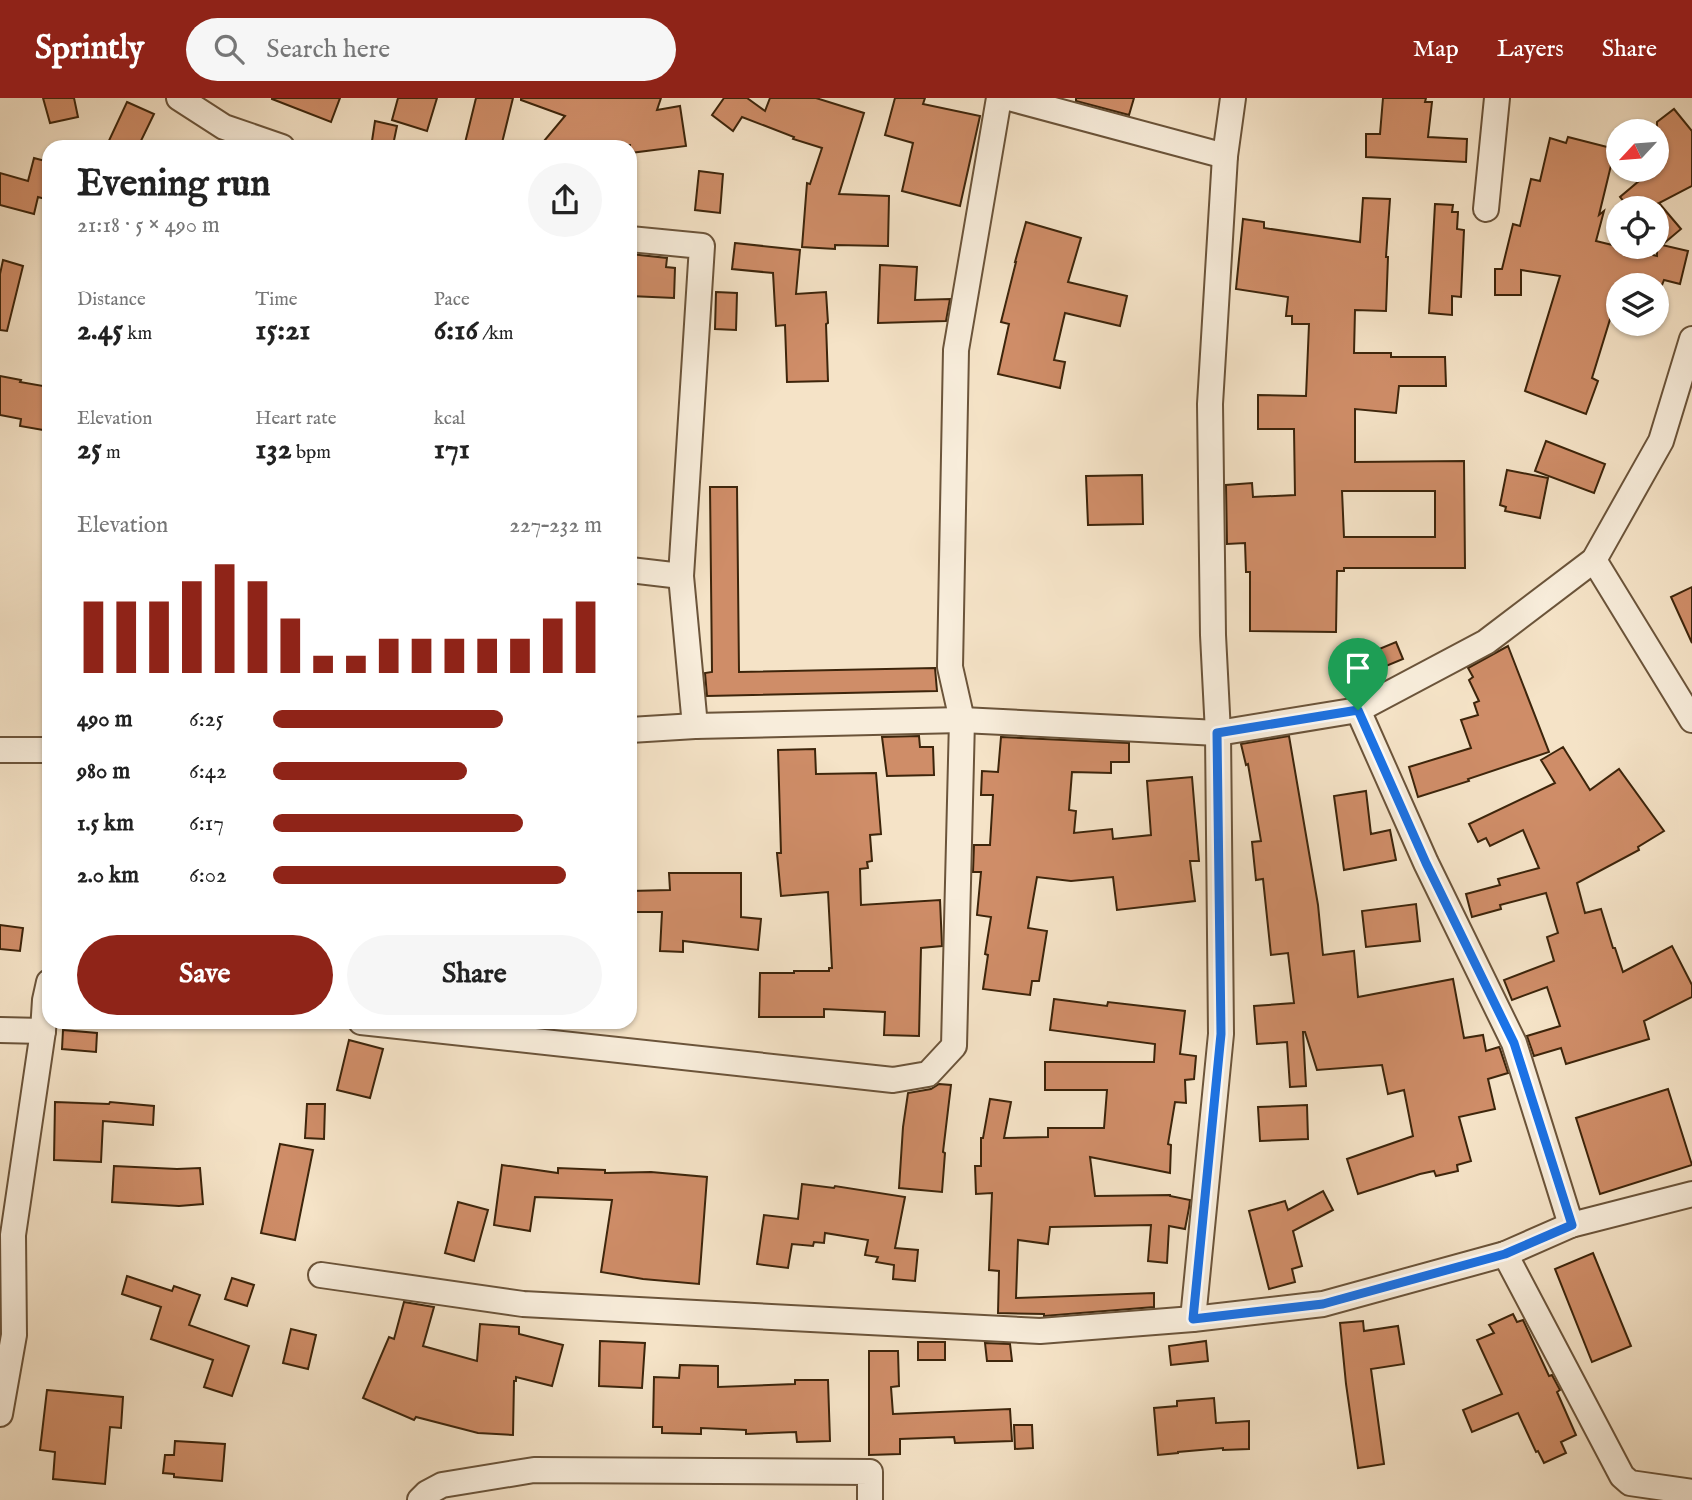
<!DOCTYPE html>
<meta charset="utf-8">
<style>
:root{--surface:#fff;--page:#f6f6f6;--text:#222;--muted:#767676;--accent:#8f2418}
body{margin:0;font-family:"IM FELL English",serif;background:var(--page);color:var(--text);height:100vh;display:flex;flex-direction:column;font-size:26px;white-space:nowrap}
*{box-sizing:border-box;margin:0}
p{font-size:23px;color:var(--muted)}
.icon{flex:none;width:38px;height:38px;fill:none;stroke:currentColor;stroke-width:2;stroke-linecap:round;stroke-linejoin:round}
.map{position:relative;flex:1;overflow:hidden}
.drawer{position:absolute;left:42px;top:42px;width:595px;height:889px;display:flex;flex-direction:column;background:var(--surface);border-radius:21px;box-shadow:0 2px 5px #0004}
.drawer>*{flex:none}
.needle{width:46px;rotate:244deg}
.buttons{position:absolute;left:1606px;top:21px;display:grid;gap:14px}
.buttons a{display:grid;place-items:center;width:63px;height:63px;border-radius:50%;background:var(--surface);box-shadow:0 2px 5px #0004;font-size:35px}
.pin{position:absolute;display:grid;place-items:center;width:60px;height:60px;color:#fff;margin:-72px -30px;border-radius:50% 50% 50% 0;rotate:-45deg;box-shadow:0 0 7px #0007}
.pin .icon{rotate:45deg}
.round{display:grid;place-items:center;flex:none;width:74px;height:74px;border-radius:37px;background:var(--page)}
.head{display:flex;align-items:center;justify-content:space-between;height:119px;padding:0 35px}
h1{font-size:38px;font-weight:700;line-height:52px}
.stats{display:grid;grid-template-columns:repeat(3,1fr);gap:10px;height:119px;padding:7px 35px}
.stats div{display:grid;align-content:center}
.stats b{font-size:30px;font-weight:700}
.stats small{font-size:19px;font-weight:400}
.stats p{font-size:19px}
.chart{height:196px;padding:14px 35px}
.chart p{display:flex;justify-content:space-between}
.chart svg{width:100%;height:126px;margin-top:7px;stroke:var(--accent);stroke-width:6}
.button{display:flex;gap:14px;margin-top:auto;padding:14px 35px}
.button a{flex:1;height:80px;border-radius:42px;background:var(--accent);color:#fff;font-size:28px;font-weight:700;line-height:80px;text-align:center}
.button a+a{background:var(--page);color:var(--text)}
ul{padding:0 35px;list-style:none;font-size:23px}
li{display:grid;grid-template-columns:112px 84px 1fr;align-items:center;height:52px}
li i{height:18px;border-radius:9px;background:var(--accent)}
header{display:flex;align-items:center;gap:42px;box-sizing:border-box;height:98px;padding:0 35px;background:var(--accent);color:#fff}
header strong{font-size:33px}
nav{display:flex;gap:38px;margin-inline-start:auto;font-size:24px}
.search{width:490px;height:63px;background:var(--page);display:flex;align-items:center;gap:18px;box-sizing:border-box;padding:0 24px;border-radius:38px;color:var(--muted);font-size:26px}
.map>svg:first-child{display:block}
.building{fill:#cf8d68;stroke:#3d250b;stroke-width:2;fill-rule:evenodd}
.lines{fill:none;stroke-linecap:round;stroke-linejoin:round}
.minor-casing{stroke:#6b543a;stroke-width:28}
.minor{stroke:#f8eddb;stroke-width:24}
.route-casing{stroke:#fff;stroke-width:14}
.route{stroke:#1a73e8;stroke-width:9}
</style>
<header>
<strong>Sprintly</strong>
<div class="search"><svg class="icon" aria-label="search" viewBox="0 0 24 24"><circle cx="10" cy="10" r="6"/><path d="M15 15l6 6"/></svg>Search here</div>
<nav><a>Map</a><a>Layers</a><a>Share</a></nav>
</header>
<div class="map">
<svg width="1692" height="1402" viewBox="0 0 1692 1402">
<rect width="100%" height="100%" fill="#f5e3c7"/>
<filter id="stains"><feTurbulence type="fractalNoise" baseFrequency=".00286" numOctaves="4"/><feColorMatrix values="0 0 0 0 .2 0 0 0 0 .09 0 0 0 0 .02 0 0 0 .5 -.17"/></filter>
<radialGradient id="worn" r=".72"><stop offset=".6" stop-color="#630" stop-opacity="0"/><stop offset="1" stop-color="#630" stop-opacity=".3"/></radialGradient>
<g class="building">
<path d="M 43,0 L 74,0 L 78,19 L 50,25 Z"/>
<path d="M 272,0 L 340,0 L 331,24 L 272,1 Z"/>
<path d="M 398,0 L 437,0 L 427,33 L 392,22 Z"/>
<path d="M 476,0 L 513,0 L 501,49 L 464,49 Z"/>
<path d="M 521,0 L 661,0 L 657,12 L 680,8 L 686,48 L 630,55 L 630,47 L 539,49 L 565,18 L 521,2 Z"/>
<path d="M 724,0 L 747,0 L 765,13 L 770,0 L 816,0 L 864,15 L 839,96 L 889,98 L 888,148 L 835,147 L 835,151 L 802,149 L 807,85 L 810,86 L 822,50 L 793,41 L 794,39 L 742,19 L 733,33 L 712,17 Z"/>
<path d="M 895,0 L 925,0 L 923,6 L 980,18 L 960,108 L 902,93 L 913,45 L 885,37 Z"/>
<path d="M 1076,0 L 1134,0 L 1129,17 L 1076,3 Z"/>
<path d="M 1383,0 L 1426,0 L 1425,4 L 1432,4 L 1428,39 L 1467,41 L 1466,64 L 1366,59 L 1366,36 L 1380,36 Z"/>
<path d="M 127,4 L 154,16 L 138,49 L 106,49 Z"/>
<path d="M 1674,11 L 1692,33 L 1692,88 L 1659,105 L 1681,131 L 1662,147 L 1688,153 L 1680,186 L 1664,182 L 1662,187 L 1619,187 L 1619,192 L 1592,280 L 1598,283 L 1586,316 L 1525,293 L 1560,178 L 1521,172 L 1521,197 L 1495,197 L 1495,171 L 1502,171 L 1513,126 L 1520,128 L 1531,81 L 1540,83 L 1550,40 L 1566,45 L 1568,39 L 1615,51 L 1599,117 L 1604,113 L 1596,143 L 1657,158 L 1657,106 L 1650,110 L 1629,110 L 1620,99 L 1652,72 L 1657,72 L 1657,24 Z"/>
<path d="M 375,23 L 397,28 L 393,47 L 372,43 Z"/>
<path d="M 34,60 L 49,64 L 49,102 L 38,99 L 34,116 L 0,107 L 0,75 L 28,83 Z"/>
<path d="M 699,73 L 723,76 L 720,115 L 695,112 Z"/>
<path d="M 1363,100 L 1390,101 L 1386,159 L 1388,159 L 1386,213 L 1355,212 L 1354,255 L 1391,255 L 1391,259 L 1445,259 L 1446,288 L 1399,288 L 1396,315 L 1355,311 L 1355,364 L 1464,363 L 1465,470 L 1344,470 L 1344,473 L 1337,473 L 1336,534 L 1250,533 L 1250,474 L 1246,474 L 1245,445 L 1227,446 L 1226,387 L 1252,385 L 1253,399 L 1295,397 L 1294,331 L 1258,331 L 1258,297 L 1306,298 L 1309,226 L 1292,226 L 1292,218 L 1286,218 L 1288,199 L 1236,191 L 1243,121 L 1264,124 L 1264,130 L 1360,144 ZM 1342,393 L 1435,393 L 1435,439 L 1344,439 Z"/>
<path d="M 1435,106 L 1453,107 L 1452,114 L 1458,114 L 1457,131 L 1464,132 L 1461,199 L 1452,198 L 1452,217 L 1429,215 Z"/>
<path d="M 1026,124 L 1081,140 L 1068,184 L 1127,198 L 1120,228 L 1065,215 L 1054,262 L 1065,264 L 1060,290 L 998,276 L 1009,226 L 1001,224 L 1016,164 L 1015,164 Z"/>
<path d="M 735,145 L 800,152 L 796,196 L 826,194 L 828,225 L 826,226 L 828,283 L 787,284 L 785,227 L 776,228 L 773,175 L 732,171 Z"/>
<path d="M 630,156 L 667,160 L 666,169 L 675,170 L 674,200 L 630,198 Z"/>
<path d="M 3,162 L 23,168 L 7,233 L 0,232 L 0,176 Z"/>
<path d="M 880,167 L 917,169 L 915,202 L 950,201 L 946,223 L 878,225 Z"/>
<path d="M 716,194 L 737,195 L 736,232 L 715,231 Z"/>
<path d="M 0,278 L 21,282 L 20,284 L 49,289 L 49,333 L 20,328 L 21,321 L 0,317 Z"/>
<path d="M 1546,343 L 1605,366 L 1594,395 L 1535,373 Z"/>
<path d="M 1507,372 L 1548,380 L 1540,420 L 1505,413 L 1506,409 L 1500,407 Z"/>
<path d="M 1142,377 L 1143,426 L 1088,427 L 1086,378 Z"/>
<path d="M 710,389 L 737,389 L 739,574 L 935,570 L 937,593 L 707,598 L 705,575 L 712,574 Z"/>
<path d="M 1692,489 L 1692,545 L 1671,499 Z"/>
<path d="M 1396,544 L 1403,561 L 1350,583 L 1343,566 Z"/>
<path d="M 1508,548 L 1549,654 L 1468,681 L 1469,683 L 1418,699 L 1409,669 L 1471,650 L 1461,622 L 1478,617 L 1474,605 L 1479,603 L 1469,582 L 1473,579 L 1468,570 Z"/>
<path d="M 919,638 L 920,649 L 933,649 L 934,677 L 887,678 L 882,639 Z"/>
<path d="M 1289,638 L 1318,807 L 1323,857 L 1354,853 L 1358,899 L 1453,881 L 1464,940 L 1483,937 L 1486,953 L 1499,949 L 1500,951 L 1508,975 L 1488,981 L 1495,1011 L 1459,1019 L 1471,1063 L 1457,1067 L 1458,1073 L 1436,1078 L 1434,1073 L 1420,1076 L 1358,1096 L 1347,1061 L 1413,1038 L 1404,992 L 1388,996 L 1382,967 L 1317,972 L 1305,934 L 1303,934 L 1306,988 L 1290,989 L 1287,944 L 1257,946 L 1254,908 L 1294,905 L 1288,855 L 1271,857 L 1263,781 L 1256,782 L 1252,744 L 1261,743 L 1248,666 L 1246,667 L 1241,646 Z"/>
<path d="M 1001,639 L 1129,645 L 1129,664 L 1111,664 L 1111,675 L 1072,674 L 1069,712 L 1076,713 L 1074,735 L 1112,731 L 1113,741 L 1151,737 L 1147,683 L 1192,679 L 1199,763 L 1190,763 L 1195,803 L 1117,812 L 1113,779 L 1071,783 L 1037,779 L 1028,830 L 1047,833 L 1039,883 L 1032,883 L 1030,897 L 983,891 L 988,857 L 985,856 L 991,819 L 977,817 L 981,774 L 973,774 L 974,747 L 990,747 L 993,697 L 981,697 L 982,673 L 998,674 Z"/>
<path d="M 1563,649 L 1590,692 L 1619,671 L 1664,733 L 1638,749 L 1639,752 L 1577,785 L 1585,815 L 1601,811 L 1613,850 L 1615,850 L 1623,874 L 1672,848 L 1692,887 L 1692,899 L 1644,923 L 1649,941 L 1566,966 L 1561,950 L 1534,958 L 1527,938 L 1560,928 L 1547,889 L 1512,902 L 1504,882 L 1554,863 L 1547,839 L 1558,835 L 1546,795 L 1500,807 L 1501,811 L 1472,819 L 1466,796 L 1500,787 L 1498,781 L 1539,770 L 1523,732 L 1490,748 L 1486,740 L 1478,744 L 1469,726 L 1555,685 L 1541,662 Z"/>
<path d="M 815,651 L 816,676 L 876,675 L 881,736 L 870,737 L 872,763 L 867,764 L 868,770 L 860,771 L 861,807 L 940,802 L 942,848 L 921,850 L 919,938 L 884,937 L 885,914 L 824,911 L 824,919 L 759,919 L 760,875 L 794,875 L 794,873 L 829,873 L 829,870 L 832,870 L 828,794 L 781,798 L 777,755 L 781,755 L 778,652 Z"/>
<path d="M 1366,693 L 1371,736 L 1390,732 L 1396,762 L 1344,772 L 1334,698 Z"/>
<path d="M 669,775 L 741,775 L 741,819 L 761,821 L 758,852 L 683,843 L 683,854 L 660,853 L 662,814 L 630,814 L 630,793 L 670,792 Z"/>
<path d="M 1416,806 L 1420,843 L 1366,849 L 1362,813 Z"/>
<path d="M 0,827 L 23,830 L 20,853 L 0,851 Z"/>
<path d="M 1054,901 L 1107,908 L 1108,904 L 1185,913 L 1180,956 L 1196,958 L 1194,981 L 1185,982 L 1186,1005 L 1175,1004 L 1168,1046 L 1171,1047 L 1170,1075 L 1090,1059 L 1095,1098 L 1170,1097 L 1170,1098 L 1190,1102 L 1189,1110 L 1185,1131 L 1169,1128 L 1167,1165 L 1148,1163 L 1151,1127 L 1050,1129 L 1048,1146 L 1018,1142 L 1016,1200 L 1154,1195 L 1154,1209 L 1044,1218 L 1044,1216 L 998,1215 L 999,1173 L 989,1172 L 992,1095 L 976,1096 L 975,1068 L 981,1068 L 981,1040 L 983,1040 L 990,1001 L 1011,1004 L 1004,1040 L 1048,1039 L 1048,1030 L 1104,1030 L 1107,992 L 1045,992 L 1045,964 L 1154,964 L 1155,946 L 1050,932 Z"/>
<path d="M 63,932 L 97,935 L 96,954 L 62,951 Z"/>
<path d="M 349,942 L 383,951 L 370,1000 L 337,992 Z"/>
<path d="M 939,986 L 951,987 L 943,1054 L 945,1055 L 942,1094 L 899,1090 L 903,1029 L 908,995 L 931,991 Z"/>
<path d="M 1668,991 L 1692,1067 L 1600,1096 L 1576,1020 Z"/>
<path d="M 55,1004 L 109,1006 L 110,1004 L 154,1008 L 153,1027 L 103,1023 L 101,1064 L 54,1062 Z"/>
<path d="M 307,1006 L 325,1006 L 324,1041 L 305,1040 Z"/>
<path d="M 1307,1007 L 1308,1041 L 1260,1043 L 1258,1009 Z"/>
<path d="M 280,1046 L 313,1052 L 295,1142 L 261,1135 Z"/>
<path d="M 502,1067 L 558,1075 L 558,1070 L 605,1072 L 605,1075 L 651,1074 L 707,1079 L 699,1186 L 643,1181 L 601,1174 L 612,1102 L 535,1099 L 530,1133 L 494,1127 Z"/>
<path d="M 114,1068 L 177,1071 L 200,1070 L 203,1106 L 179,1108 L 112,1104 Z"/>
<path d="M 802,1086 L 834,1090 L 835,1088 L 905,1099 L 895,1150 L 918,1152 L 915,1183 L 893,1181 L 894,1167 L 876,1164 L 878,1159 L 865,1157 L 868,1142 L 825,1135 L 824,1145 L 814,1144 L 813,1148 L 792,1146 L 788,1170 L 757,1166 L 764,1117 L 798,1121 Z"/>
<path d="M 1323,1093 L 1333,1112 L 1293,1133 L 1302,1168 L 1292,1171 L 1295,1184 L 1269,1191 L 1249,1113 L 1285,1103 L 1288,1112 Z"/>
<path d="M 458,1104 L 488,1112 L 474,1163 L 445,1155 Z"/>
<path d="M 1593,1155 L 1631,1248 L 1592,1264 L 1555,1171 Z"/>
<path d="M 127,1178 L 172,1193 L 174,1188 L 200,1197 L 189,1227 L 249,1248 L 232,1298 L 204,1289 L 213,1262 L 151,1241 L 161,1209 L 122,1196 Z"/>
<path d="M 232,1180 L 254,1187 L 247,1208 L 225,1201 Z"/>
<path d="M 404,1204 L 434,1209 L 423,1248 L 477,1263 L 480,1226 L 519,1229 L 519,1236 L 563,1247 L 552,1288 L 516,1279 L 516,1283 L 514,1283 L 513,1337 L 478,1335 L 416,1319 L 414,1322 L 363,1300 L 389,1239 L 394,1241 Z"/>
<path d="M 1513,1216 L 1517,1224 L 1523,1222 L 1549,1278 L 1552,1277 L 1560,1292 L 1557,1294 L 1576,1337 L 1561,1344 L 1566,1355 L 1544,1365 L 1538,1353 L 1536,1354 L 1518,1315 L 1472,1334 L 1463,1312 L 1502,1296 L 1477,1242 L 1494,1235 L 1489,1227 Z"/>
<path d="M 1363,1223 L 1364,1233 L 1398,1228 L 1404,1266 L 1371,1271 L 1384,1366 L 1358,1370 L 1346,1286 L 1340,1225 Z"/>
<path d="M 291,1231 L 316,1237 L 308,1271 L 283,1265 Z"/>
<path d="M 600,1243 L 645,1245 L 642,1290 L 599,1288 Z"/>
<path d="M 1206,1243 L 1208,1263 L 1171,1267 L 1169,1248 Z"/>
<rect x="918" y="1244" width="27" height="18"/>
<path d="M 985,1245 L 1010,1246 L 1012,1263 L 987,1263 Z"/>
<path d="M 869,1253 L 898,1253 L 899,1288 L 891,1289 L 893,1316 L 1010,1311 L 1012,1343 L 955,1345 L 954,1339 L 900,1341 L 900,1356 L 869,1357 Z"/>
<path d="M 680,1267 L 718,1268 L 718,1289 L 795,1286 L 795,1282 L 828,1282 L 830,1343 L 797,1344 L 796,1334 L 746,1336 L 746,1332 L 701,1330 L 701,1336 L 662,1335 L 662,1329 L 653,1329 L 654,1279 L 679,1280 Z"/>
<path d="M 47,1292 L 123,1299 L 121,1330 L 110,1329 L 105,1386 L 53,1381 L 55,1354 L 40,1352 Z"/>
<path d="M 1214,1300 L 1216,1325 L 1249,1323 L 1249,1351 L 1223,1352 L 1223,1350 L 1178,1354 L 1178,1355 L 1158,1357 L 1154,1310 L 1177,1308 L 1177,1303 Z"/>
<path d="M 1014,1327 L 1032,1327 L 1033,1350 L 1015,1351 Z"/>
<path d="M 175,1343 L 225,1346 L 222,1383 L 174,1379 L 174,1376 L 163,1375 L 165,1357 L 174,1357 Z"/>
</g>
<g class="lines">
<g class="minor-casing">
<g id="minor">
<path d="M 179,0 L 224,29 L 282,49"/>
<path d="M 1009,0 L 1225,58"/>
<path d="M 1486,111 L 1497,0"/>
<path d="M 630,141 L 702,148 L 681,478 L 695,628"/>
<path d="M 1594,462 L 1692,622"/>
<path d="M 630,472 L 681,478"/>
<path d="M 1358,612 L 1426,765 L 1514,945 L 1571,1127"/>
<path d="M 630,632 L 695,628 L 962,622 L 1218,635 L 1358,612 L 1486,544 L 1594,462 L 1661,343 L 1692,241"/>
<path d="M 0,652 L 49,652"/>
<path d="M 361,924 L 893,982 L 928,976 L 954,948 L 962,622 L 950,569 L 956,252 L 999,0"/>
<path d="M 0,932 L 43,933"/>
<path d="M 1505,1156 L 1622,1378 L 1630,1385 L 1692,1394"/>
<path d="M 321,1177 L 523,1206 L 1040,1233 L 1193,1221 L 1323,1206 L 1505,1156 L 1571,1127 L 1692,1096"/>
<path d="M 1193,1221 L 1221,936 L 1218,635 L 1213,537 L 1210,306 L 1225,58 L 1233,0"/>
<path d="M 0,1316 L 14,1237 L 13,1137 L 43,933 L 45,902 L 49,884"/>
<path d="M 420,1402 L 427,1395 L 442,1387 L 534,1372 L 870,1374 L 870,1402"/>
</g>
</g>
<use href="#minor" class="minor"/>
</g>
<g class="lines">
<g class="route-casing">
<path id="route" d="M 1358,612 L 1426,765 L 1514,945 L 1572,1127 L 1505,1156 L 1323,1206 L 1193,1221 L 1221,936 L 1217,635 Z"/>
</g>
<use href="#route" class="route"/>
</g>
<rect width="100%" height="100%" filter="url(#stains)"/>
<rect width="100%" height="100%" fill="url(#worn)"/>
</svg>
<div class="buttons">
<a><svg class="needle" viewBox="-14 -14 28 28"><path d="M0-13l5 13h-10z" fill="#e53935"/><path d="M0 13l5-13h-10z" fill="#767676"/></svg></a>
<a><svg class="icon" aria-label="locate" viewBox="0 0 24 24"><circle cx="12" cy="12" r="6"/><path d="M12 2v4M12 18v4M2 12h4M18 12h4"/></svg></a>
<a><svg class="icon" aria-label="layers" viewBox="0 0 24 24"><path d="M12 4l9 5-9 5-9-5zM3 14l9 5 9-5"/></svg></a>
</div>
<div class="pin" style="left:1358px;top:612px;background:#1e9e55"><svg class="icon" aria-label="arrive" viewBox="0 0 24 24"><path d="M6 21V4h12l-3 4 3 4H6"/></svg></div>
<section class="drawer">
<div class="head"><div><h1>Evening run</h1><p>21:18 · 5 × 490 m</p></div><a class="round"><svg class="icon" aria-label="share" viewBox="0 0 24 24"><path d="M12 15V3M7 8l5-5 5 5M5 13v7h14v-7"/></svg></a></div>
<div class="stats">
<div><p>Distance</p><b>2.45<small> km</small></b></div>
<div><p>Time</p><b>15:21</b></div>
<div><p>Pace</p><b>6:16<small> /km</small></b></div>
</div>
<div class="stats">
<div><p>Elevation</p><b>25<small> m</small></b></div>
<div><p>Heart rate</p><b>132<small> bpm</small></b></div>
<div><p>kcal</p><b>171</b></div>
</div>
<div class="chart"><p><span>Elevation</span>227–232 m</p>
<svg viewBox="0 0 160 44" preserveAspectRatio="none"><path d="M5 44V19M15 44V19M25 44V19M35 44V12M45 44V6M55 44V12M65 44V25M75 44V38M85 44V38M95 44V32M105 44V32M115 44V32M125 44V32M135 44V32M145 44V25M155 44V19"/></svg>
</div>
<ul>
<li><b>490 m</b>6:25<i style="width:70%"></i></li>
<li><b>980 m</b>6:42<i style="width:59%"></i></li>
<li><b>1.5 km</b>6:17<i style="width:76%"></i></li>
<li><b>2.0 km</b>6:02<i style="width:89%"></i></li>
</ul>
<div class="button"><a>Save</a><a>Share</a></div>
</section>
</div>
